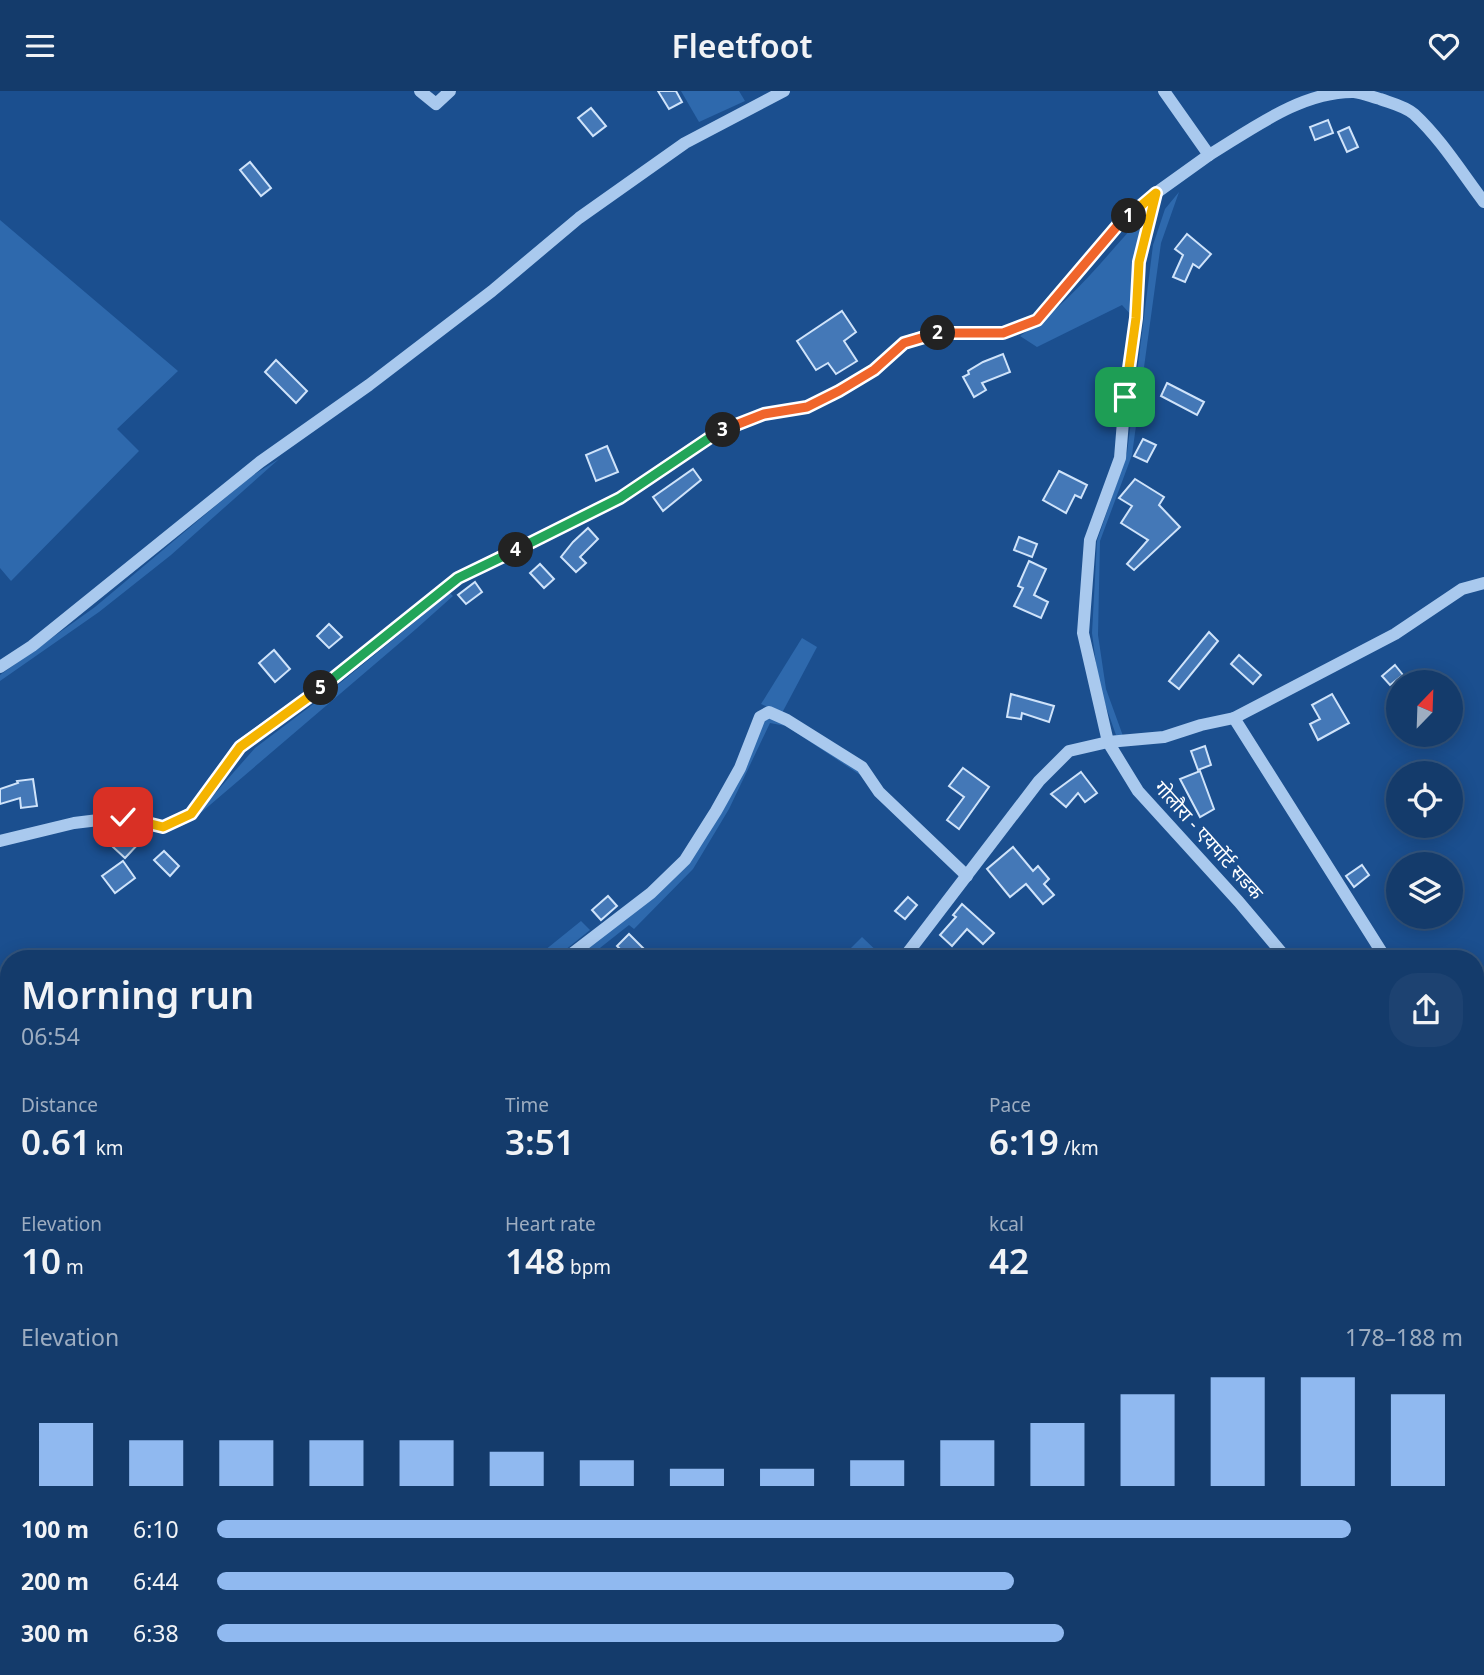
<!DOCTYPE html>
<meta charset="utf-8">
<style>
:root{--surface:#143b6b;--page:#1d4271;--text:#f1f3f6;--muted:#9dadc1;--line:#33557e;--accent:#90b9f0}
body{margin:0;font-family:"Noto Sans","Noto Sans Devanagari",sans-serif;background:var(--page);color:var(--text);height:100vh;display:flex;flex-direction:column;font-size:26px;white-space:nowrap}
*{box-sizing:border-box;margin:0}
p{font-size:23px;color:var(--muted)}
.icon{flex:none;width:38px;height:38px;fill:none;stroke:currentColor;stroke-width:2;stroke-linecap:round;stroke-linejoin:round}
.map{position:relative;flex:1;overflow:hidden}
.side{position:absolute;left:0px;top:859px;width:1484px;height:726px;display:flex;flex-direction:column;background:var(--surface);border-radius:28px 28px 0 0;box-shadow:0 4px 18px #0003,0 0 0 2px var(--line)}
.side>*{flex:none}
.needle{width:46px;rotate:23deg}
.tools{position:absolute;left:1386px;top:579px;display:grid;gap:14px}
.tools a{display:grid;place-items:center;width:77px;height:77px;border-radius:50%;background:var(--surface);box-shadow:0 4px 18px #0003,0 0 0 2px var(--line);font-size:35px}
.pin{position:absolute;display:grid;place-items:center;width:60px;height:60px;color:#fff;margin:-30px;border-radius:14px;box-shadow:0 4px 10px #0006}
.km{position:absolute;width:35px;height:35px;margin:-18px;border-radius:50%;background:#222;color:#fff;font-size:19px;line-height:35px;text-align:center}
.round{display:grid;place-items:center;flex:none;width:74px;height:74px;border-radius:28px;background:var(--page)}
.head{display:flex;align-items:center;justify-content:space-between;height:119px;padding:0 21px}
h1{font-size:38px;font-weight:600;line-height:52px}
.metrics{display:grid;grid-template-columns:repeat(3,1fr);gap:10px;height:119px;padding:7px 21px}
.metrics div{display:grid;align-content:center}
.metrics b{font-size:35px;font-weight:600}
.metrics small{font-size:19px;font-weight:400}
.metrics p{font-size:19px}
.chart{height:196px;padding:14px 21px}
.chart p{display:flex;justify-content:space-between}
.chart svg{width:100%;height:126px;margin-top:7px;stroke:var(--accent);stroke-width:6}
ul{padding:0 21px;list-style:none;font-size:23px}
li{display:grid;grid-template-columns:112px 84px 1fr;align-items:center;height:52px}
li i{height:18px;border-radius:9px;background:var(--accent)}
header{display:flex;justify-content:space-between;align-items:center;height:91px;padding:0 21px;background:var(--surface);font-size:32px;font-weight:600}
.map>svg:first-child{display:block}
.green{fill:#2e69ad}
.building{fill:#4478b7;stroke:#cfe3fa;stroke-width:2}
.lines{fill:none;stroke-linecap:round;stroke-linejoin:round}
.minor{stroke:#a9c9ee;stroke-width:12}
.split-1-casing{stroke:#fff;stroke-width:14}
.split-2-casing{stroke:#fff;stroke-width:14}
.split-3-casing{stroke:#fff;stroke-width:14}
.split-4-casing{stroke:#fff;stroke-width:14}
.split-5-casing{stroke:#fff;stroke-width:14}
.split-6-casing{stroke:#fff;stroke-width:14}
.split-1{stroke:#f5b400;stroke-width:9}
.split-2{stroke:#f0652b;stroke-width:9}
.split-3{stroke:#f0652b;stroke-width:9}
.split-4{stroke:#22a559;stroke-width:9}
.split-5{stroke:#22a559;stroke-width:9}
.split-6{stroke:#f5b400;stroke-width:9}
.labels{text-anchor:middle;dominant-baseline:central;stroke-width:5;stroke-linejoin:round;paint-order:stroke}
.street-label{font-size:19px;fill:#fff;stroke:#1b4f8f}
</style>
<header><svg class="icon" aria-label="menu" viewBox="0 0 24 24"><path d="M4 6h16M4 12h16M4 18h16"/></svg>Fleetfoot<svg class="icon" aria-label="heart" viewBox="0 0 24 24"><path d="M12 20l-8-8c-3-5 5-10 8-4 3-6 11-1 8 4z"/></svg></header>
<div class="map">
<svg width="1484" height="1584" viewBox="0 0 1484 1584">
<rect width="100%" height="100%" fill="#1b4f8f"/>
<g class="green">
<path d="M 681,0 L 739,0 L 745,10 L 699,31 Z"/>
<path d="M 1179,101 L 1161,152 L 1132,364 L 1100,450 L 1098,544 L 1106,598 L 1123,645 L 1116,644 L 1099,596 L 1092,542 L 1097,450 L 1127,362 L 1153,154 L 1165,118 Z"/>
<path d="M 1142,126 L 1134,169 L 1132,225 L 1122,214 L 1037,256 L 1020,245 C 1068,215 1104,167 1142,126 Z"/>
<path d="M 0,129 L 178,280 L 117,338 L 139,360 L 11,490 L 0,477 Z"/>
<path d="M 279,368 L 171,464 L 99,521 L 0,590 L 0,584 L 95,516 L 250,386 Z"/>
<path d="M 450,502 L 453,505 L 416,538 L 190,731 L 255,657 L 328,602 Z"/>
<path d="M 802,547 L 817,556 L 782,622 L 761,613 Z"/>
<path d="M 772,626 L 858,677 L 865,687 L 786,635 L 770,632 L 729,718 L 693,778 L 634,838 L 629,834 L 586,868 L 572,868 L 688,772 L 763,630 Z"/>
<path d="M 581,830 L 590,839 L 554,868 L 534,868 Z"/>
<path d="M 862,846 L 885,868 L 840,868 Z"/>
</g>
<g class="building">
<path d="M 658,0 L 676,0 L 682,11 L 669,18 Z"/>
<path d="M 591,17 L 606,35 L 593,45 L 578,27 Z"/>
<path d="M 1328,29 L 1333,42 L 1315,49 L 1310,36 Z"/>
<path d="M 1349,36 L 1358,56 L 1347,61 L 1338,41 Z"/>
<path d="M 250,71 L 271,97 L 261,105 L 240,79 Z"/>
<path d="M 1187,143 L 1211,163 L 1199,177 L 1193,173 L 1185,191 L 1173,186 L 1183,164 L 1175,158 Z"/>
<path d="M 842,220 L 856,241 L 844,250 L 857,270 L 836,283 L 828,272 L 816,279 L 797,250 Z"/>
<path d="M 1003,263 L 1010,281 L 982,292 L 986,299 L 974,306 L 963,286 L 969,283 L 968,280 L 983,271 Z"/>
<path d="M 276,269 L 307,300 L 296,312 L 265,281 Z"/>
<path d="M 1167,292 L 1204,311 L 1197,324 L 1161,305 Z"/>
<path d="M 1143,348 L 1156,354 L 1147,371 L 1134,365 Z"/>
<path d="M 607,355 L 618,381 L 596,390 L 586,364 Z"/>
<path d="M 693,378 L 701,389 L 663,420 L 653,406 Z"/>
<path d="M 1059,380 L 1087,394 L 1081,407 L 1075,404 L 1066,422 L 1043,409 Z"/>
<path d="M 1135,388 L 1164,406 L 1159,414 L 1180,436 L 1134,479 L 1127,473 L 1148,449 L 1121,432 L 1132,415 L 1119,407 Z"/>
<path d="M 588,437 L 598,448 L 580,466 L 586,472 L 576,481 L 561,466 L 573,451 Z"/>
<path d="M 1019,446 L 1037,453 L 1032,466 L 1014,459 Z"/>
<path d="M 1029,470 L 1046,478 L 1034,504 L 1048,511 L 1041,527 L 1014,515 L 1023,497 L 1018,495 Z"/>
<path d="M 540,473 L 554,488 L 544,497 L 530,482 Z"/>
<path d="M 475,491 L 482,501 L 466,513 L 458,504 Z"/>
<path d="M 329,533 L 342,546 L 329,557 L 317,545 Z"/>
<path d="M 1209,541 L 1218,550 L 1179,598 L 1169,590 Z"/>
<path d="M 274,559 L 290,578 L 275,591 L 259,572 Z"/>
<path d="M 1239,564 L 1261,584 L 1253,593 L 1231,573 Z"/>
<path d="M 1395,574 L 1403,584 L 1390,594 L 1382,585 Z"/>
<path d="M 1011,603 L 1054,615 L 1049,631 L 1022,622 L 1021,628 L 1007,626 Z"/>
<path d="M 1332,603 L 1349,632 L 1318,649 L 1310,633 L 1320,628 L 1312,614 Z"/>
<path d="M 1205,655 L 1211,674 L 1198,679 L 1191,660 Z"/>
<path d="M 963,677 L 989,696 L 959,738 L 947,729 L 964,706 L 949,695 Z"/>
<path d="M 1200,680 L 1214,718 L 1200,726 L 1180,688 Z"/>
<path d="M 1081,681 L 1097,702 L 1085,711 L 1078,702 L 1066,716 L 1051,703 Z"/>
<path d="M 33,688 L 37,715 L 21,717 L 20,707 L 0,713 L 0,698 L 18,692 L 17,690 Z"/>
<path d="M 128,740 L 140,751 L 125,767 L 113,756 Z"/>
<path d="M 1013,756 L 1033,780 L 1038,775 L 1049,788 L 1044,793 L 1054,804 L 1043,813 L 1026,793 L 1010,806 L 987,778 Z"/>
<path d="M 164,760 L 179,775 L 170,785 L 154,769 Z"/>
<path d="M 123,770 L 135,787 L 115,802 L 102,785 Z"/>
<path d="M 1362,774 L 1369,784 L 1354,796 L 1346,785 Z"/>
<path d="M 608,805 L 617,815 L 601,829 L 592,819 Z"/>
<path d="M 908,806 L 917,814 L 905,828 L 895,820 Z"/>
<path d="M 962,813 L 994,842 L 983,853 L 967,838 L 952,855 L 940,844 L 956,826 L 953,824 Z"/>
<path d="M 629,843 L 644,858 L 633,868 L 630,868 L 617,855 Z"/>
</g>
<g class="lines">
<g class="minor">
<path d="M 420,0 L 436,13 L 450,0"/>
<path d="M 1164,0 L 1209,64 C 1252,38 1302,0 1354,1 C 1363,2 1372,6 1380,8 C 1391,12 1405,15 1414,23 C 1441,48 1462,82 1484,111"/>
<path d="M 1156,102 L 1139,171 L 1136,227 L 1125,306 L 1120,367 L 1090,449 L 1083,542 L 1108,651 L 1138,700 L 1239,811 L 1287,868"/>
<path d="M 0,576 L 32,555 L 260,371 L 369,294 L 492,200 L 579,127 L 685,52 L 784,0"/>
<path d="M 1234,627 L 1386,868"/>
<path d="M 0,750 L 74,732 L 123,726 L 163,736 L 191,723 L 240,655 L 335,587 L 458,487 L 620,407 L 715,343 L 764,323 L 807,316 L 839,300 L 874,279 L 904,252 L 934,242 L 1003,242 L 1037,229 L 1118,134 L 1156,102 L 1209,64"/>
<path d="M 565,868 L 651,802 L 685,769 L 716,720 L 740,677 L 760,626 L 769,621 L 787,629 L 862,676 L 879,701 L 967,785"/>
<path d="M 903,868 L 1039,690 L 1069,660 L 1108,651 L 1164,646 L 1201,634 L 1234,627 L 1395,543 L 1462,498 L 1484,492"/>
<path d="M 1475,1078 L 1484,1087"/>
<path d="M 0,1095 L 9,1085"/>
<path d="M 624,1577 L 630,1584"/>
<path d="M 95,1584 L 108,1577"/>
<path d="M 381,1584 L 392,1577"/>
<path d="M 713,1584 L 721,1577"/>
</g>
</g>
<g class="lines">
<g class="split-1-casing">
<path id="split-1" d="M 1125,306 L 1136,227 L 1139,171 L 1156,102 L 1129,125"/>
</g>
<g class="split-2-casing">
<path id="split-2" d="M 938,242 L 1003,242 L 1037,229 L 1118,134 L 1129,125"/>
</g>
<g class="split-3-casing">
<path id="split-3" d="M 723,339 L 764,323 L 807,316 L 839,300 L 874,279 L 904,252 L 938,242"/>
</g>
<g class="split-4-casing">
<path id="split-4" d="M 516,459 L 620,407 L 715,343 L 723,339"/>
</g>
<g class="split-5-casing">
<path id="split-5" d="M 321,597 L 458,487 L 516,459"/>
</g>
<g class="split-6-casing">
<path id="split-6" d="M 123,726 L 163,736 L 191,723 L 240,656 L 321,597"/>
</g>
<use href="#split-1" class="split-1"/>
<use href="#split-2" class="split-2"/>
<use href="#split-3" class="split-3"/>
<use href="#split-4" class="split-4"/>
<use href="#split-5" class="split-5"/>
<use href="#split-6" class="split-6"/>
</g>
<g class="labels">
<g class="street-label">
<text transform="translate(1209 749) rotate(48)">गोलौरा - एयर्पोर्ट सडक</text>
</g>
</g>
</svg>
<div class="tools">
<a><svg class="needle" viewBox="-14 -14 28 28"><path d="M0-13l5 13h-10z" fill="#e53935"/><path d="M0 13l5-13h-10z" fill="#9dadc1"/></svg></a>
<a><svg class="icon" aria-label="locate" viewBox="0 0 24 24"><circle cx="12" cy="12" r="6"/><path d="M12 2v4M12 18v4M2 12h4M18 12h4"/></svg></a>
<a><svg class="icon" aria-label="layers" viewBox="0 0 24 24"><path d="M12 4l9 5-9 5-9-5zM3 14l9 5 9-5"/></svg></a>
</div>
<div class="pin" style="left:1125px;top:306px;background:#1e9e55"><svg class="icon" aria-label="arrive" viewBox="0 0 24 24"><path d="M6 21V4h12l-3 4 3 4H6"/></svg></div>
<div class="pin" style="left:123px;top:726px;background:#d93025"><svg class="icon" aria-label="check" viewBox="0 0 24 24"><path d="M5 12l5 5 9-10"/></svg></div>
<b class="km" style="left:1129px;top:125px">1</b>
<b class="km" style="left:938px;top:242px">2</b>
<b class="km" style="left:723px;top:339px">3</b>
<b class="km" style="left:516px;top:459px">4</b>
<b class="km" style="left:321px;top:597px">5</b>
<section class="side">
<div class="head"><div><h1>Morning run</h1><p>06:54</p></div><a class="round"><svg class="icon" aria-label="share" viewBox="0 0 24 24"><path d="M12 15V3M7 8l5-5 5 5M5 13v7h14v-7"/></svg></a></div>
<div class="metrics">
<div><p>Distance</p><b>0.61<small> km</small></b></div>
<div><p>Time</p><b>3:51</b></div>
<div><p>Pace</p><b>6:19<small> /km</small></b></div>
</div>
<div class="metrics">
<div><p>Elevation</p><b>10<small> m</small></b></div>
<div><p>Heart rate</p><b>148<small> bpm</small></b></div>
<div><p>kcal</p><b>42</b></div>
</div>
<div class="chart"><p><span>Elevation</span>178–188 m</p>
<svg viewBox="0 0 160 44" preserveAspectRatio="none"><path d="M5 44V22M15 44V28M25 44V28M35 44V28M45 44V28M55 44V32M65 44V35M75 44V38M85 44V38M95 44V35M105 44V28M115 44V22M125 44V12M135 44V6M145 44V6M155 44V12"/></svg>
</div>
<ul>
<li><b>100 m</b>6:10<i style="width:91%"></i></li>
<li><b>200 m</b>6:44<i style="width:64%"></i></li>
<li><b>300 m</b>6:38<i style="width:68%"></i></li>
</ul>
</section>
</div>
